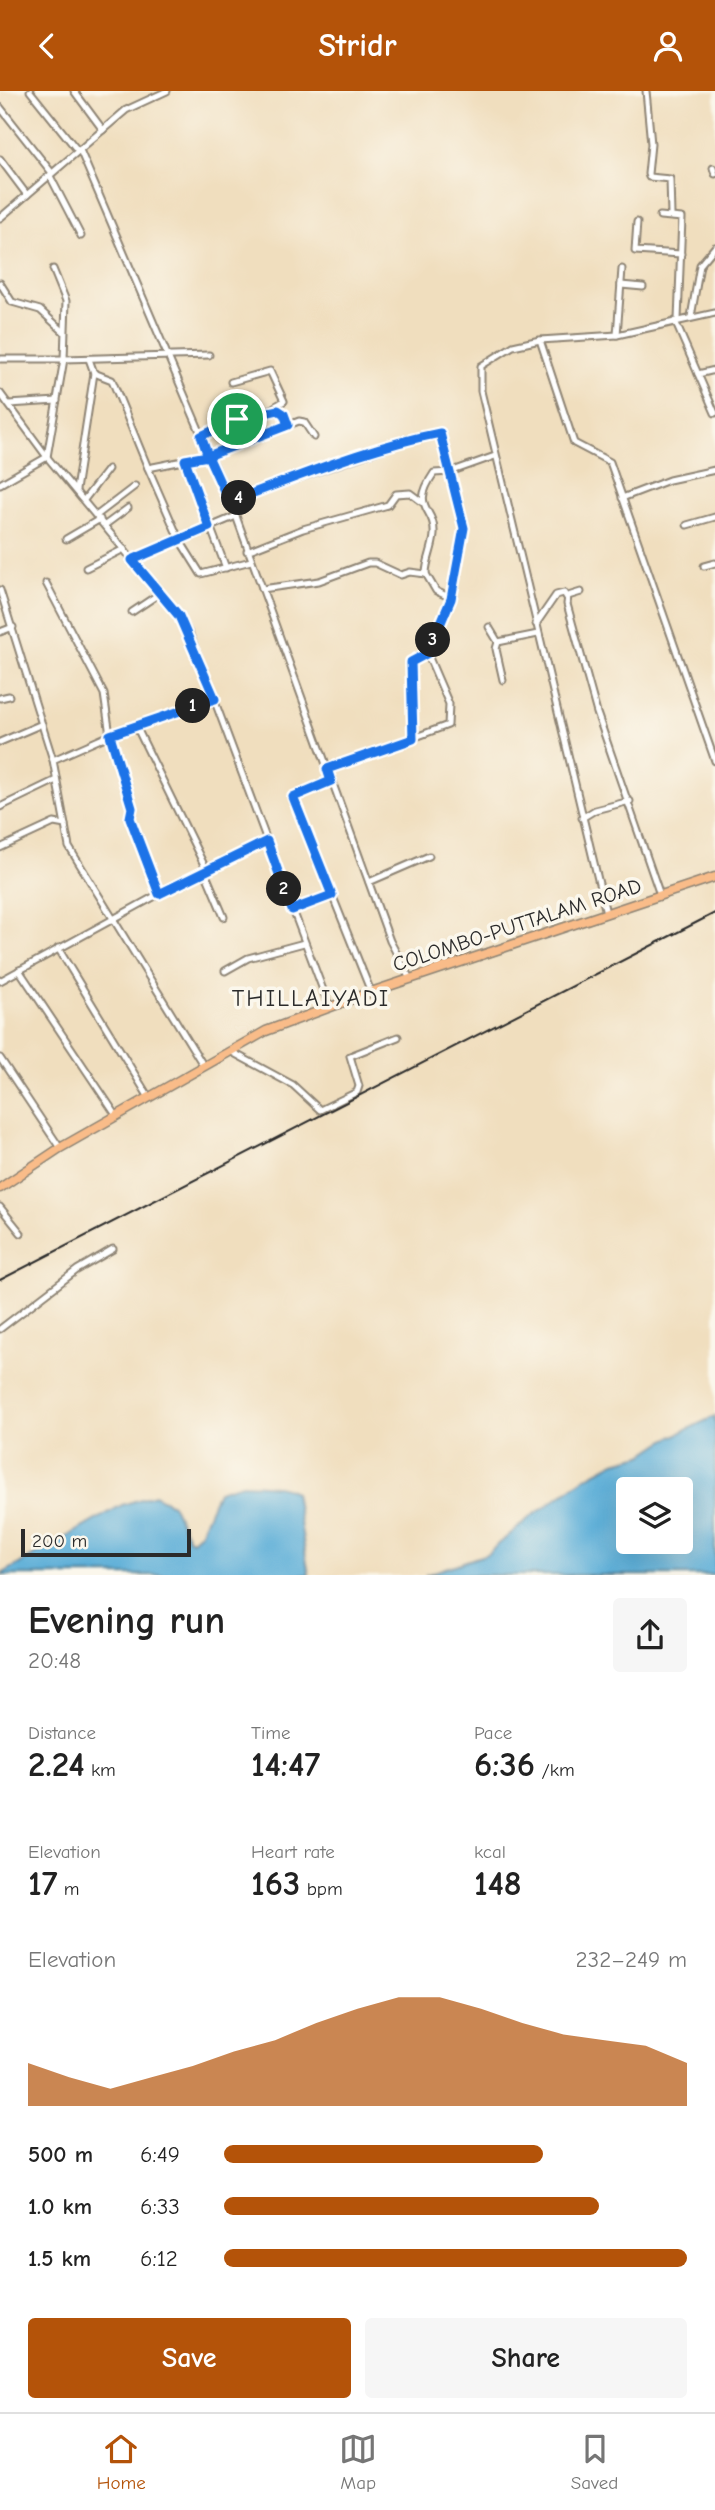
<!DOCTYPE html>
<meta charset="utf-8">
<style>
:root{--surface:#fff;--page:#f6f6f6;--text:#222;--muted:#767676;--line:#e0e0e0;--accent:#b45309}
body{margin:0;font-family:"Comic Neue",sans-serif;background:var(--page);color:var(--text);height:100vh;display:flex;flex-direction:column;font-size:26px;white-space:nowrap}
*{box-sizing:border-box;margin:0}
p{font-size:23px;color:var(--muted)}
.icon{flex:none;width:38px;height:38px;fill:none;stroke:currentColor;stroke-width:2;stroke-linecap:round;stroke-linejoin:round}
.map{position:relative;height:1484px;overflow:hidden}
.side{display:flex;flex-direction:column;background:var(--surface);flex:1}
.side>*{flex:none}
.tools{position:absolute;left:616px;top:1386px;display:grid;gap:14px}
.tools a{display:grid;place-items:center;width:77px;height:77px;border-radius:7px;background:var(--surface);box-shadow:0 7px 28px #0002;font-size:35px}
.scale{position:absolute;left:21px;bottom:18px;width:170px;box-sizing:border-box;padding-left:7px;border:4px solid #2b2b2b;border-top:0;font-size:19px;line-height:24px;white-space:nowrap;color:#2b2b2b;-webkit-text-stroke:5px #fbf7ec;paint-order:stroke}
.pin{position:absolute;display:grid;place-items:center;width:60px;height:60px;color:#fff;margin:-30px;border:4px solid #fff;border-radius:50%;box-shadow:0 2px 7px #0007}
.km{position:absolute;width:35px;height:35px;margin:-18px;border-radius:50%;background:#222;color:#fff;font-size:19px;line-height:35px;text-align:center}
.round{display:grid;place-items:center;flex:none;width:74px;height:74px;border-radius:7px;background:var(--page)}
.summary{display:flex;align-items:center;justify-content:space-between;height:119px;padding:0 28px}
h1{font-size:38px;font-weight:600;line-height:52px}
.stats{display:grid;grid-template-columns:repeat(3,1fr);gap:10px;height:119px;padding:7px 28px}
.stats div{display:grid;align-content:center}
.stats b{font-size:35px;font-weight:600}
.stats small{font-size:19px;font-weight:400}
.stats p{font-size:19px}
.chart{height:196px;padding:14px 28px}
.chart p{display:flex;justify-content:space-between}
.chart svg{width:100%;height:126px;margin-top:7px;fill:var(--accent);opacity:.7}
.primary-button{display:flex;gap:14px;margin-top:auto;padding:14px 28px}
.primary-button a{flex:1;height:80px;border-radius:7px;background:var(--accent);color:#fff;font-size:28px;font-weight:600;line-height:80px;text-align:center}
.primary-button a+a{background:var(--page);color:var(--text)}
ul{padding:0 28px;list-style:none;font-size:23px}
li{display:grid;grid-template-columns:112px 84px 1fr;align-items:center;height:52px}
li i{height:18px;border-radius:9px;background:var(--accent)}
header{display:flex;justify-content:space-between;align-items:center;height:91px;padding:0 28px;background:var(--accent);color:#fff;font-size:32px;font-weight:600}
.dock{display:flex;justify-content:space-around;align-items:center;height:98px;border-top:2px solid var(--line);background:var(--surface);font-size:19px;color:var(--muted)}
.dock a{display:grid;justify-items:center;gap:4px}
.dock .selected{color:var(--accent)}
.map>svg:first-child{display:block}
.water{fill:#5dafd8;stroke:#446d82;stroke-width:2;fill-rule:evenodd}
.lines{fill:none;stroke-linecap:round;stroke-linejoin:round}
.minor-casing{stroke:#8e8474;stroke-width:9}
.highway-casing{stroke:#8e8474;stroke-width:11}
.minor{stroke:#fff;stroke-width:5}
.highway{stroke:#f9bc89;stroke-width:8}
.rail{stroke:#2b2b2b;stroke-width:2}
.route-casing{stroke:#fff;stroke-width:14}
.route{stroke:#1a73e8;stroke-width:9}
.labels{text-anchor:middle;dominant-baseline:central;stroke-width:7;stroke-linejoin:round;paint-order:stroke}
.street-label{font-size:21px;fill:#2b2b2b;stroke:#fbf7ec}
.quarter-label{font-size:24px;letter-spacing:2px;fill:#2b2b2b;stroke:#fbf7ec}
</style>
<header><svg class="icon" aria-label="back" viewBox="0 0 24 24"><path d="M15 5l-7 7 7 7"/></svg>Stridr<svg class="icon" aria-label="person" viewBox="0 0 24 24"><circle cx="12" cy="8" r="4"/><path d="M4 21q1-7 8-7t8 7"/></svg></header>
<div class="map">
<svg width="715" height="1485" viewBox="0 0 715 1485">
<rect width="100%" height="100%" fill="#fbf7ec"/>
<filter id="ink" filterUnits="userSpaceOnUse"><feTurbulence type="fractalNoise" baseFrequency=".0143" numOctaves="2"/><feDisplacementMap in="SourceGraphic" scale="14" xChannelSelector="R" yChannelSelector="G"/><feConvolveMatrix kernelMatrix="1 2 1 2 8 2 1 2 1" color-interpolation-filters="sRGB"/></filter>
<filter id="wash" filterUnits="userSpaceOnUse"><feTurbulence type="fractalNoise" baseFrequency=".00686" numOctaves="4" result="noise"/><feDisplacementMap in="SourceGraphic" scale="28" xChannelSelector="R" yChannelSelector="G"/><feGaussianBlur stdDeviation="1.57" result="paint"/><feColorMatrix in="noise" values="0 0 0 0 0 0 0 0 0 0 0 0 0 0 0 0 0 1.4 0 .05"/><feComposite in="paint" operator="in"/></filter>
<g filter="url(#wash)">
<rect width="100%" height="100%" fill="#f0debe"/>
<g class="water">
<path d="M 715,1325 L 715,1484 L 425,1484 L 487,1463 L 528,1428 L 585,1387 L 615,1371 L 642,1364 L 663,1350 ZM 681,1398 L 681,1451 L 628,1451 L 628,1398 Z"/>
<path d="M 242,1393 C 257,1394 287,1393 295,1402 L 309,1484 L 0,1484 L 122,1414 L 154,1404 L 172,1413 L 188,1447 L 192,1449 L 200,1442 L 218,1400 Z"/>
</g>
</g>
<g filter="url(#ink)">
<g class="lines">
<g class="minor-casing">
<g id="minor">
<path d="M 30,0 L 78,60"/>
<path d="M 74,0 L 103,39"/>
<path d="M 646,0 L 651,53 L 648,83 L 649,86 L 670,88 L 671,124"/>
<path d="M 0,16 L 52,82"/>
<path d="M 80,59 L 236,425 L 390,850 L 410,888"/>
<path d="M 0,68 L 27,104"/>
<path d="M 713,77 L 715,83"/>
<path d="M 50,85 L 81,145"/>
<path d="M 660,125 L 682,127 L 678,229"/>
<path d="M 0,127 L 126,19 L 167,0"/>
<path d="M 637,131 L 635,160 L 681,163"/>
<path d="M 0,192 L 12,211 L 40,219 L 63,240"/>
<path d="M 621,194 L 643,196"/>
<path d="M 715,222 L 617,244 L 540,249 L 574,352 L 610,371 L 715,670"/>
<path d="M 691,226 L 700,174 L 715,156"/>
<path d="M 675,230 L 715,322"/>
<path d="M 617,244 L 622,178"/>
<path d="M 540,249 L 513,255 L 481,275 L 481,300 L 606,822"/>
<path d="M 0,268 L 64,268 L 66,210 L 53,178"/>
<path d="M 89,268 L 94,282 L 112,289 L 148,377"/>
<path d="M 698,283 L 715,279"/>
<path d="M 231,291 L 270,280 L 284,310 L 271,318"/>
<path d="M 0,302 L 47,366"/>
<path d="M 9,313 L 57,310"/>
<path d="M 201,345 L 268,319 L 284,323 L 288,334"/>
<path d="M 47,366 L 64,268 L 209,264"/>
<path d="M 185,369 L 226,477"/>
<path d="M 0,393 L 47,366 L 179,525 L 190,544 L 329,915"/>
<path d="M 76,399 L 94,282"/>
<path d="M 622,407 L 669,389 L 715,379"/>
<path d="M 84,409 L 108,378"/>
<path d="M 229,411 L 414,347 L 440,342 L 464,437 L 451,507 L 427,562"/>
<path d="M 97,424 L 135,395"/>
<path d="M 105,434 L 128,417"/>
<path d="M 687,434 L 715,426"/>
<path d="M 66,448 L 100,428"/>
<path d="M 247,460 L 303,438 L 388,414 L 396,403 L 410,402 L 422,411"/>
<path d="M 132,469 L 236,425"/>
<path d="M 251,470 L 201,483 L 179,448 L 148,377 L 208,365 L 299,330 L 304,331 L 314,346"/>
<path d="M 704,475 L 715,472"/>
<path d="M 86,477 L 124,458"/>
<path d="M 46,492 L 104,603 L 110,644 L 215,608"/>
<path d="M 262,498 L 319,490 L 368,472 L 375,472 L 401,484 L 410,481 L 426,483"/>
<path d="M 0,499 L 53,669 L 69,756 L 203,974"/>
<path d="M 581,501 L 568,505 L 567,513 L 597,622 L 660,804"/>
<path d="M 451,507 L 436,500 L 426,483 C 426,470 433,458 434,444 C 436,415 409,419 434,382 L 450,381 L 495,365"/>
<path d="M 132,521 L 159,503"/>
<path d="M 536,533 L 556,504 L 564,502 L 567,507"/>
<path d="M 489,536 L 498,551 L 496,558 L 503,589"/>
<path d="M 0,541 L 13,536"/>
<path d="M 498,551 L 538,543"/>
<path d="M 0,607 L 9,605"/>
<path d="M 136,635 L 207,780"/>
<path d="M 0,651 L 42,633"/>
<path d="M 53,669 L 110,644 L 132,717 L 130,727 L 159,803"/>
<path d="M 327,679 L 448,634 L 449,613 L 427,562 L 411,571 L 413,648"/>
<path d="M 331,690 L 293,706 L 371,901"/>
<path d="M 0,716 L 56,689"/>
<path d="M 582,727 L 595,719 L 630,710"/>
<path d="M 0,757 L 54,732 L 65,734"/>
<path d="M 205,781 L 224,826"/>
<path d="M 369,791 L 429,765"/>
<path d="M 291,819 L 332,804"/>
<path d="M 58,857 L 148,1005"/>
<path d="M 19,879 L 116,1024"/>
<path d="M 225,880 L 248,867 L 304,852"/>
<path d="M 0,890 L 159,803 L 267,750"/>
<path d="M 230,960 L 293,994 L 320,1019 L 357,1001 L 359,995 L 350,965 L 398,946"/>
<path d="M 0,967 L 60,1057"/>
<path d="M 0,1116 L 21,1142"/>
<path d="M 0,1238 L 77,1179 L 113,1158"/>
</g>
</g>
<g class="highway-casing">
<path id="highway" d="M 0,1097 L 60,1057 L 266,940 L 371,901 L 715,786"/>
</g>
<use href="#minor" class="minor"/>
<use href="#highway" class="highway"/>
<path class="rail" d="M 0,1189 L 715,822"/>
</g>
</g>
<g class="lines" filter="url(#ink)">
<g class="route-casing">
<path id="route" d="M 237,328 L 201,345 L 208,365 L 185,369 L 209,436 L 132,469 L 179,525 L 215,608 L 110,644 L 132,717 L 130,727 L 159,803 L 267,750 L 292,819 L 332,804 L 293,706 L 331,690 L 327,678 L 413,648 L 411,571 L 428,562 L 451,508 L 464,437 L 440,342 C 368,356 298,386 229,411 L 208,365 L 288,334 L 284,323 L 278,319 L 237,328"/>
</g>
<use href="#route" class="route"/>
</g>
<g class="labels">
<g class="street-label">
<text transform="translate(517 834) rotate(-18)">COLOMBO-PUTTALAM ROAD</text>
</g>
<g class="quarter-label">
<text x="311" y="907">THILLAIYADI</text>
</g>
</g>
</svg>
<div class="tools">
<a><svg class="icon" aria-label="layers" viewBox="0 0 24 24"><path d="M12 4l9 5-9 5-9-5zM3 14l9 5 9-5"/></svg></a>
</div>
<div class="scale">200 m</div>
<div class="pin" style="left:237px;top:328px;background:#1e9e55"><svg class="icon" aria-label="arrive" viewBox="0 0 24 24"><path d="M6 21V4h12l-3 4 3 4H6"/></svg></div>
<b class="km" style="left:193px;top:615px">1</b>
<b class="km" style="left:284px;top:798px">2</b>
<b class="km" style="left:433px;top:549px">3</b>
<b class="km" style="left:239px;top:407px">4</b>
</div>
<section class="side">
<div class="summary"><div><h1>Evening run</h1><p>20:48</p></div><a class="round"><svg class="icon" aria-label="share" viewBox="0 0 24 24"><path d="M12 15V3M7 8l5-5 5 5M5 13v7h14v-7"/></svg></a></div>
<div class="stats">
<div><p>Distance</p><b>2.24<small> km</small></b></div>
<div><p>Time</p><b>14:47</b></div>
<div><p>Pace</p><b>6:36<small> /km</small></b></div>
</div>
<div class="stats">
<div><p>Elevation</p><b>17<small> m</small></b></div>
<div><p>Heart rate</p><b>163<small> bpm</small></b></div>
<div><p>kcal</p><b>148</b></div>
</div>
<div class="chart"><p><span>Elevation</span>232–249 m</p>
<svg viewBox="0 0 160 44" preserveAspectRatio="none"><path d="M0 44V29L10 34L20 38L30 34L40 30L50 25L60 21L70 15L80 10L90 6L100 6L110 10L120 15L130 19L140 21L150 23L160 29V44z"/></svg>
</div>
<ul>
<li><b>500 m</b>6:49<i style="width:69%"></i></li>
<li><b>1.0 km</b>6:33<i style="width:81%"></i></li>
<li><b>1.5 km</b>6:12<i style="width:100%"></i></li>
</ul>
<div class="primary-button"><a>Save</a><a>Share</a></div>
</section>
<nav class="dock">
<a class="selected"><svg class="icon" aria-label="home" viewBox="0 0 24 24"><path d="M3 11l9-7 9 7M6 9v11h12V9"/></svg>Home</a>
<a><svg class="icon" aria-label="map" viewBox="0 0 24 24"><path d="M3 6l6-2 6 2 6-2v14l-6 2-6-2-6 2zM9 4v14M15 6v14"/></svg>Map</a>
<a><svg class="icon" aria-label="saved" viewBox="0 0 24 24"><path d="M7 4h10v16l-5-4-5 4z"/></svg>Saved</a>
</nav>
